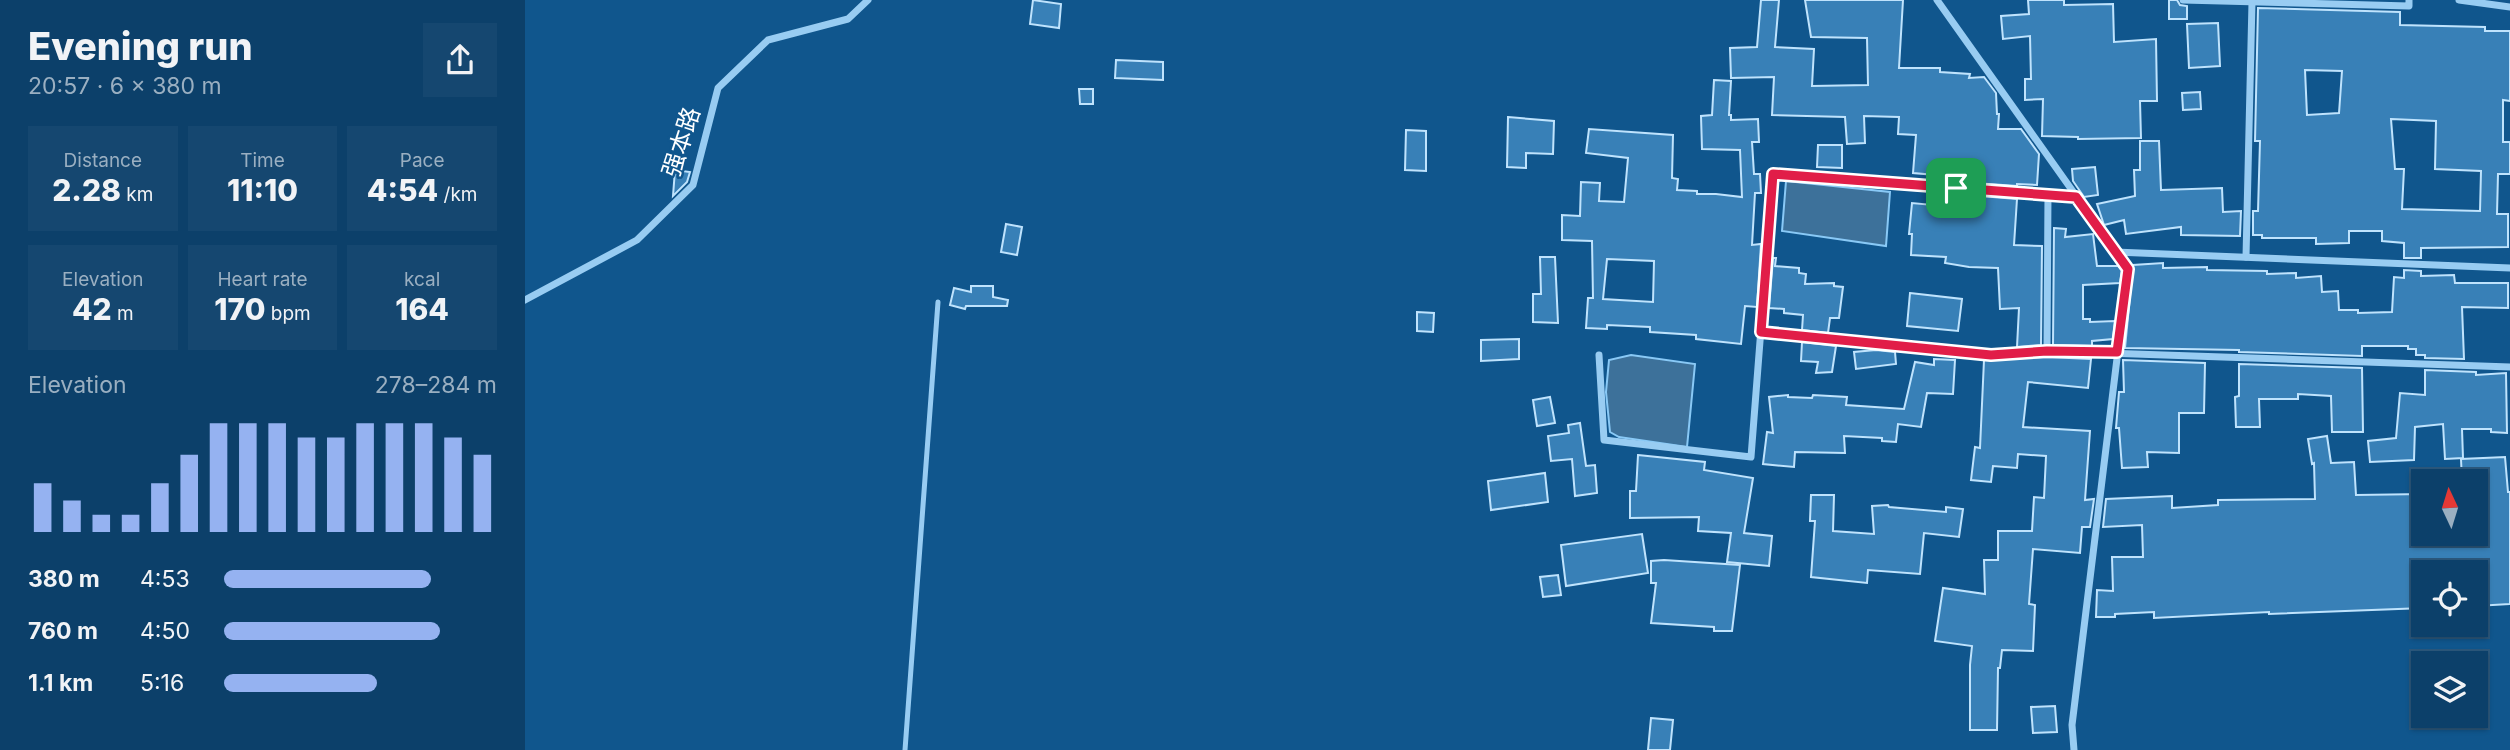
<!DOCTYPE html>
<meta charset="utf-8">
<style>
:root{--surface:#0c406a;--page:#154770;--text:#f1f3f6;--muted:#9aafc1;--line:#2c597e;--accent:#95b2f1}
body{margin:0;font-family:Inter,"Noto Sans SC",sans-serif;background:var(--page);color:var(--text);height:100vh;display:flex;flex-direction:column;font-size:26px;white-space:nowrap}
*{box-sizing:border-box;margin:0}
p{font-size:23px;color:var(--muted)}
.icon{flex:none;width:38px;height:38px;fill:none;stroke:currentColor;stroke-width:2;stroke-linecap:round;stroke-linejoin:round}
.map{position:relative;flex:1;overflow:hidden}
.side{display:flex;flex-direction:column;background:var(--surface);width:525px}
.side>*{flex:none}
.needle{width:46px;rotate:356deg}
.tools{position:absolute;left:1886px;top:469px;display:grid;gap:14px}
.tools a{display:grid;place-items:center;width:77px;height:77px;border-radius:0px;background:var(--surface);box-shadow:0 2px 5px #0004,0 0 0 2px var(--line);font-size:35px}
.pin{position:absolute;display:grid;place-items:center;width:60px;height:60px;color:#fff;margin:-30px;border-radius:14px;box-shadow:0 4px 10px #0006}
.round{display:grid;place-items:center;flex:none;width:74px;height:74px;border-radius:0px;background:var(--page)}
.overview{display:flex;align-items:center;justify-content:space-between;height:119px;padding:0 28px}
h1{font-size:38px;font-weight:800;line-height:52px}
.figures{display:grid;grid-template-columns:repeat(3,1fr);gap:10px;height:119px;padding:7px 28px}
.figures div{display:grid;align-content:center;border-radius:0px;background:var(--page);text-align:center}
.figures b{font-size:30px;font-weight:800}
.figures small{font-size:19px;font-weight:400}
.figures p{font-size:19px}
.chart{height:196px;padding:14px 28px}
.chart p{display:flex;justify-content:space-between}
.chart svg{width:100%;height:126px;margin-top:7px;stroke:var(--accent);stroke-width:6}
ul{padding:0 28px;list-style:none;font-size:23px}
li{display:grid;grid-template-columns:112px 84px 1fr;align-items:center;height:52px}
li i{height:18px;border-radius:9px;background:var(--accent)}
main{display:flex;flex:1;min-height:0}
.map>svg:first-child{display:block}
.water{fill:#3d719a;stroke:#89c9f6;stroke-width:2}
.building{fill:#3880b7;stroke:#bfe3fd;stroke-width:2;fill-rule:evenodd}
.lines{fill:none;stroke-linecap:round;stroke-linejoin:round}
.service{stroke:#98ccf2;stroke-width:5}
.minor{stroke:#98ccf2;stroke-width:7}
.route-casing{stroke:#fff;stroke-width:14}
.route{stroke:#e11d48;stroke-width:9}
.labels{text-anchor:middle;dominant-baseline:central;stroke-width:5;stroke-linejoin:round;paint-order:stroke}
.street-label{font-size:24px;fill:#fff;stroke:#10568d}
</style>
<main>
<section class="side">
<div class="overview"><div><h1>Evening run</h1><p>20:57 · 6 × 380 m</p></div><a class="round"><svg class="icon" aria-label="share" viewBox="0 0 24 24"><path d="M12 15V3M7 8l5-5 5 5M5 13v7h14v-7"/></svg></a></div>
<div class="figures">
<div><p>Distance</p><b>2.28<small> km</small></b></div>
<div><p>Time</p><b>11:10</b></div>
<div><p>Pace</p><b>4:54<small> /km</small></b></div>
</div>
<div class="figures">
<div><p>Elevation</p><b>42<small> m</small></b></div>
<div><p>Heart rate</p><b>170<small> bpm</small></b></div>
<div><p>kcal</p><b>164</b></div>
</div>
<div class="chart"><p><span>Elevation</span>278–284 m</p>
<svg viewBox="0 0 160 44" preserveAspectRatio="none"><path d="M5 44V27M15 44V33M25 44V38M35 44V38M45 44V27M55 44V17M65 44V6M75 44V6M85 44V6M95 44V11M105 44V11M115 44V6M125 44V6M135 44V6M145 44V11M155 44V17"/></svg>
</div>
<ul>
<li><b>380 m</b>4:53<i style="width:76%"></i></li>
<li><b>760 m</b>4:50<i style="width:79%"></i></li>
<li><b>1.1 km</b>5:16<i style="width:56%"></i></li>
</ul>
</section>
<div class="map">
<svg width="1985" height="750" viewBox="0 0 1985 750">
<rect width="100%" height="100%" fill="#10568d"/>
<g class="water">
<path d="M 1261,181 L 1365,192 L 1361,246 L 1257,231 Z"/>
<path d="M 1106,355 L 1170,364 L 1162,447 L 1094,437 L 1085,432 L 1081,392 L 1084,360 Z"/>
</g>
<g class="building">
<path d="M 508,0 L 536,4 L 534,28 L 505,24 Z"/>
<path d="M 1236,0 L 1254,0 L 1250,47 L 1289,49 L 1287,86 L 1343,85 L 1342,38 L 1286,37 L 1280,0 L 1378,0 L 1374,68 L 1415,68 L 1415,72 L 1445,74 L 1444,78 L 1459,77 L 1471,93 L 1472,114 L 1474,114 L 1473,129 L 1496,129 L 1514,154 L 1512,185 L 1492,184 L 1492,186 L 1421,181 L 1422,176 L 1388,173 L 1391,135 L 1373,134 L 1374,117 L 1339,116 L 1340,143 L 1322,144 L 1320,117 L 1247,115 L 1249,77 L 1206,78 L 1205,48 L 1232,47 Z"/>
<path d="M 1503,0 L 1539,0 L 1539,5 L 1588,4 L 1589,42 L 1631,39 L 1632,101 L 1615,101 L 1616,138 L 1553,139 L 1553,137 L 1517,136 L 1518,99 L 1500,100 L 1500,79 L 1506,79 L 1505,36 L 1478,39 L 1476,16 L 1504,14 Z"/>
<path d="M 1644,0 L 1652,0 L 1655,5 L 1662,6 L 1662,19 L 1644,19 Z"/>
<path d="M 1733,8 L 1875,12 L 1875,25 L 1960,27 L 1960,31 L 1985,31 L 1985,101 L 1978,100 L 1978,142 L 1985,142 L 1985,174 L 1973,174 L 1972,214 L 1983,214 L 1983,247 L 1896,248 L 1896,258 L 1879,258 L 1879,243 L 1857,241 L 1857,231 L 1824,231 L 1824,243 L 1791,244 L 1791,238 L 1737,238 L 1737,235 L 1728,235 L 1728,211 L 1733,211 L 1735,141 L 1730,141 ZM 1780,70 L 1817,71 L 1814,113 L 1782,115 ZM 1866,119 L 1911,121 L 1910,169 L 1956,171 L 1955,211 L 1877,209 L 1879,169 L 1870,169 Z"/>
<path d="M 1693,23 L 1695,66 L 1664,68 L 1662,24 Z"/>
<path d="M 591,60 L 638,62 L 638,80 L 590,78 Z"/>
<path d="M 1189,80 L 1206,81 L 1204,115 L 1206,115 L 1206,120 L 1233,119 L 1234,142 L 1227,142 L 1229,174 L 1235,174 L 1236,193 L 1230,193 L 1227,245 L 1236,244 L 1232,307 L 1220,306 L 1216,344 L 1171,339 L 1171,335 L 1125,332 L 1125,327 L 1082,325 L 1082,329 L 1061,328 L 1063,298 L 1068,298 L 1067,241 L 1037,240 L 1037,215 L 1055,216 L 1056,182 L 1075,183 L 1074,201 L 1099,202 L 1103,158 L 1061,153 L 1064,129 L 1148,135 L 1147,178 L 1153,179 L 1152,190 L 1172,191 L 1172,194 L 1191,194 L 1217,197 L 1215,150 L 1177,149 L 1176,116 L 1187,115 ZM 1082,259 L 1129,261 L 1128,302 L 1078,299 Z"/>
<path d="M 554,89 L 568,89 L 568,104 L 555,104 Z"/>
<path d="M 1675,92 L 1676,109 L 1658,110 L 1657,93 Z"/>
<path d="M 983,117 L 1029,121 L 1028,154 L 1001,153 L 1001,168 L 982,167 Z"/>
<path d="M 881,130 L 901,131 L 901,171 L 880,170 Z"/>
<path d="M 1615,141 L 1634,141 L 1636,190 L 1697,188 L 1698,212 L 1716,211 L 1715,236 L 1656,235 L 1656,227 L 1601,234 L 1599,220 L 1579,225 L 1572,204 L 1610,196 L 1609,170 L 1615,170 Z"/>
<path d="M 1293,145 L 1317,145 L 1317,168 L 1292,167 Z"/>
<path d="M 1570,167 L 1573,195 L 1559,197 L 1548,181 L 1547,169 Z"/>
<path d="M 150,170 L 165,172 L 162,182 L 148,196 Z"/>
<path d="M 1419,193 L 1492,199 L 1489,245 L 1517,246 L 1516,345 L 1492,347 L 1494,308 L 1475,309 L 1473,268 L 1444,267 L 1420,263 L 1421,257 L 1386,255 L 1387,234 L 1384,234 L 1387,203 L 1418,206 Z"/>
<path d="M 481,224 L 497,227 L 492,255 L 476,252 Z"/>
<path d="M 1529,228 L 1541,229 L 1540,237 L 1568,234 L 1572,266 L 1593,266 L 1597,271 L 1595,283 L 1558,285 L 1558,319 L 1565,319 L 1565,322 L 1590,321 L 1588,339 L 1567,341 L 1567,346 L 1528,345 Z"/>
<path d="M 1015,257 L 1030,257 L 1033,323 L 1008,322 L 1008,294 L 1016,294 Z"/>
<path d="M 1248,258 L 1251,258 L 1250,266 L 1274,268 L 1274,273 L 1281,274 L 1280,284 L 1309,283 L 1309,286 L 1318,287 L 1314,318 L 1305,318 L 1303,333 L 1277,330 L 1278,315 L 1259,313 L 1259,309 L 1244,308 Z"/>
<path d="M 1638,263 L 1638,268 L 1682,267 L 1682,270 L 1742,271 L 1742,274 L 1771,273 L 1771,278 L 1796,276 L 1797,292 L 1813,291 L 1814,310 L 1833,310 L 1833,313 L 1867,312 L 1869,277 L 1879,278 L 1879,270 L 1896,271 L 1896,276 L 1929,275 L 1930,283 L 1983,283 L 1983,308 L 1937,307 L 1939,359 L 1900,358 L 1900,355 L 1891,355 L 1891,349 L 1883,349 L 1883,346 L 1837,346 L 1837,356 L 1714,352 L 1714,350 L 1600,348 L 1608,265 Z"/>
<path d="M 446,286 L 468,286 L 468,297 L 483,300 L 482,306 L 441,306 L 440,309 L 425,305 L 429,288 L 446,292 Z"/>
<path d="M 1385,293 L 1437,299 L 1433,331 L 1382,326 Z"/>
<path d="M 892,312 L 909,313 L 908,332 L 892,331 Z"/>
<path d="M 994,339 L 994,359 L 956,361 L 956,340 Z"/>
<path d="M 1277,342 L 1311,346 L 1307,372 L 1291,373 L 1293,362 L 1276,361 Z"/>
<path d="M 1351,350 L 1370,352 L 1371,364 L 1331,369 L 1329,352 Z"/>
<path d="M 1522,357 L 1566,359 L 1563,388 L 1503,382 L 1498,427 L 1565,431 L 1560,500 L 1569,499 L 1565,527 L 1557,527 L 1555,553 L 1508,549 L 1504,604 L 1510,605 L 1508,651 L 1477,650 L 1475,668 L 1473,668 L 1472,730 L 1445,730 L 1445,665 L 1447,646 L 1410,641 L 1418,588 L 1460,594 L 1459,560 L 1473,560 L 1473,531 L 1507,531 L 1509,497 L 1519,498 L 1521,456 L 1493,454 L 1492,468 L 1468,466 L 1466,482 L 1446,480 L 1450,447 L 1455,448 L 1459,360 Z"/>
<path d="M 1409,359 L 1430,360 L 1428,394 L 1402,393 L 1396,427 L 1373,424 L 1371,442 L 1357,441 L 1357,438 L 1319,436 L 1320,453 L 1270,452 L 1269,467 L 1238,464 L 1242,432 L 1248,433 L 1244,397 L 1263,395 L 1263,397 L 1287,398 L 1288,395 L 1322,397 L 1321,405 L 1379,409 L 1390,362 L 1409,365 Z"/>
<path d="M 1598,360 L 1680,363 L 1679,413 L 1654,413 L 1654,453 L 1622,452 L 1623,467 L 1597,468 L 1594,428 L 1591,428 L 1594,392 L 1599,392 Z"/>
<path d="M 1714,364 L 1837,368 L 1838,432 L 1807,432 L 1806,396 L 1773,394 L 1773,399 L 1734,399 L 1735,427 L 1711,427 L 1710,397 L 1714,396 Z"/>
<path d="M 1900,370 L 1951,372 L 1951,375 L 1981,373 L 1982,433 L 1966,432 L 1966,429 L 1937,429 L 1938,458 L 1920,459 L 1918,424 L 1890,427 L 1889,460 L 1845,462 L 1843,441 L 1871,438 L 1875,393 L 1900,395 Z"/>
<path d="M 1025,397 L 1030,423 L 1012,426 L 1008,400 Z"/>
<path d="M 1055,423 L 1061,466 L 1070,465 L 1072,493 L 1050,496 L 1047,459 L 1026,461 L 1023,436 L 1044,433 L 1043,425 Z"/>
<path d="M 1802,436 L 1806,463 L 1829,462 L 1831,495 L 1899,494 L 1899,534 L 1951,534 L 1951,481 L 1937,481 L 1936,459 L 1980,457 L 1983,492 L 1985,492 L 1985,604 L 1951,606 L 1951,572 L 1899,572 L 1899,608 L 1744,614 L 1744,612 L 1629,618 L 1629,612 L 1590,614 L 1590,617 L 1571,617 L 1572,590 L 1588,591 L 1587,557 L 1618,557 L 1617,525 L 1578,527 L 1581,499 L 1647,496 L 1647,508 L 1693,505 L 1693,500 L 1790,499 L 1789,463 L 1787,464 L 1783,439 Z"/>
<path d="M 1113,455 L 1180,462 L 1179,470 L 1228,478 L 1219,533 L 1247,536 L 1244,566 L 1202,562 L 1206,533 L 1173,531 L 1174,517 L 1105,518 L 1105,491 L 1111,491 Z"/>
<path d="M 1020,473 L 1023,502 L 966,510 L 963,481 Z"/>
<path d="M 1286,495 L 1309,495 L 1308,531 L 1349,534 L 1347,506 L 1363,505 L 1364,507 L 1421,512 L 1421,507 L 1438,509 L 1434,537 L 1399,533 L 1395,574 L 1343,570 L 1342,583 L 1286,577 L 1290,521 L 1285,521 Z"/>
<path d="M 1117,534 L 1123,573 L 1041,586 L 1036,545 Z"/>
<path d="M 1139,560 L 1215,565 L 1207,631 L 1189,631 L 1189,627 L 1126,623 L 1131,583 L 1126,583 L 1126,561 Z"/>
<path d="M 1033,575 L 1036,595 L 1018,597 L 1015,577 Z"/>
<path d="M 1530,706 L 1532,732 L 1508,733 L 1506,707 Z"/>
<path d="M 1126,718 L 1148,720 L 1145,750 L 1123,750 Z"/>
</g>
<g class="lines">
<path class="service" d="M 380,750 L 413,302"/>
<g class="minor">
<path d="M 1412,0 L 1603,269 L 1547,725 L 1549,750"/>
<path d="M 1658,0 L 1884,6 L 1884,0"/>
<path d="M 1934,0 L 1985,7"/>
<path d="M 1523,194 L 1522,351 L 1985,367"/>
<path d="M 1590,252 L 1985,268"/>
<path d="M 1721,257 L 1727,2"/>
<path d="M 0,300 L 112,240 L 168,185 L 193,88 L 243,40 L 323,19 L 343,0"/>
<path d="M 1236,332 L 1466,355 L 1522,351"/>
<path d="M 1074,355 L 1079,440 L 1226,457 L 1248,174 L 1551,197"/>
</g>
</g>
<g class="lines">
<g class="route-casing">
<path id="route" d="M 1248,174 L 1551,197 L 1603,269 L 1592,352 L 1522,351 L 1466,355 L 1236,332 Z"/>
</g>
<use href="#route" class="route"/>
</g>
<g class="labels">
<g class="street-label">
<text transform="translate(156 142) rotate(-72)">强本路</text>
</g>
</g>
</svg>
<div class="tools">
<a><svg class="needle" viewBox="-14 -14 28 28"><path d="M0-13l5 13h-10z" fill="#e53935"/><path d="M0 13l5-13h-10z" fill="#9aafc1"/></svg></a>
<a><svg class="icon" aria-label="locate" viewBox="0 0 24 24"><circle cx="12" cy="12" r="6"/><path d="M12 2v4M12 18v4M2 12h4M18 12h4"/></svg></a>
<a><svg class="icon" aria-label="layers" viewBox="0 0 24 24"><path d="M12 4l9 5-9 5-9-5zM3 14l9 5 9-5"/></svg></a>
</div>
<div class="pin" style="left:1431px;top:188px;background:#1e9e55"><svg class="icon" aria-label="arrive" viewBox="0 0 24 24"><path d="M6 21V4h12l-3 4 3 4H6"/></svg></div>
</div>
</main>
